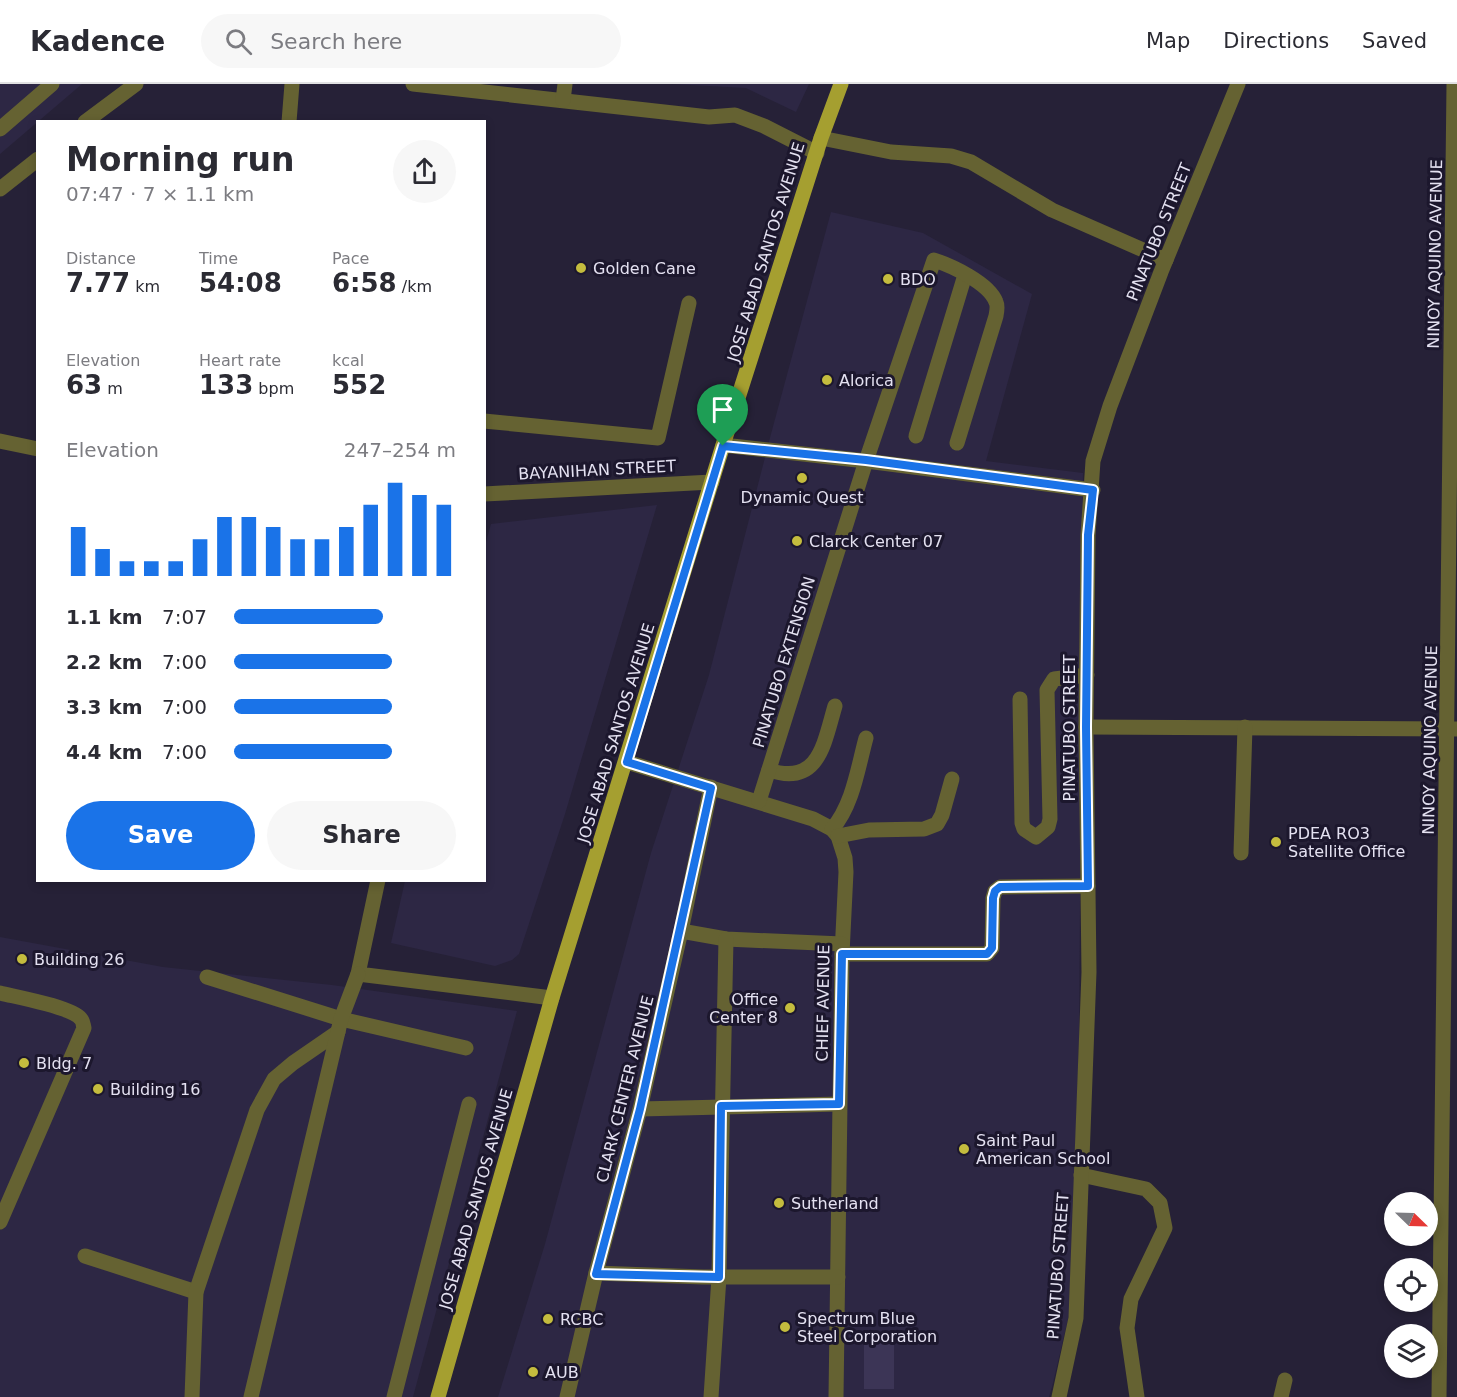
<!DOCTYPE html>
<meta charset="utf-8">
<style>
:root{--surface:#fff;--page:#f7f7f7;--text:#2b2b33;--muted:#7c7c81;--line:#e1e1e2;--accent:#1a73e8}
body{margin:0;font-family:"DejaVu Sans",sans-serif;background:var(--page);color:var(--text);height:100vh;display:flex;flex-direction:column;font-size:22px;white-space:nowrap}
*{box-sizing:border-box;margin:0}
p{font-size:20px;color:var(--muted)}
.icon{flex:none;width:33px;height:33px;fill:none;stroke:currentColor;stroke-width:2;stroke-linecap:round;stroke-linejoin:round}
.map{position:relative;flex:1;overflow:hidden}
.panel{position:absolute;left:36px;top:36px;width:450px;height:762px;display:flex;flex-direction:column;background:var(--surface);border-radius:0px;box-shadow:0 3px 9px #0003}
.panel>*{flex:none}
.needle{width:39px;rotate:113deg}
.controls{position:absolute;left:1384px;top:1108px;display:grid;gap:12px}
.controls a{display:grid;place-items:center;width:54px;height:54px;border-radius:50%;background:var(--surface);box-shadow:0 3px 9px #0003;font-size:30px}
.pin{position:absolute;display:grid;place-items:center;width:51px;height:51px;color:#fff;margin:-62px -26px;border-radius:50% 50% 50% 0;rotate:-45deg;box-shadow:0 0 6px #0007}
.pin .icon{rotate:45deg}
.round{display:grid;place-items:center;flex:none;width:63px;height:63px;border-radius:32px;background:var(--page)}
.summary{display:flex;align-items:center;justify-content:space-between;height:102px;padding:0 30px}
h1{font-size:33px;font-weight:700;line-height:45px}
.stats{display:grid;grid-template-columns:repeat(3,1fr);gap:9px;height:102px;padding:6px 30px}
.stats div{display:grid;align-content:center}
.stats b{font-size:26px;font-weight:700}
.stats small{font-size:16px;font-weight:400}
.stats p{font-size:16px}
.chart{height:168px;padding:12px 30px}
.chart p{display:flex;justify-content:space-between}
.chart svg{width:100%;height:108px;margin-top:6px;stroke:var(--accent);stroke-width:6}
.primary-button{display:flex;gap:12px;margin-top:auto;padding:12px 30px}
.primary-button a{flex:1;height:69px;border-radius:36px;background:var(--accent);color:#fff;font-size:24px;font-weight:700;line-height:69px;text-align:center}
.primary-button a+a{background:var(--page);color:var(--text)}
ul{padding:0 30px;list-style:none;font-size:20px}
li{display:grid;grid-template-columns:96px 72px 1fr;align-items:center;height:45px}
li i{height:15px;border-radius:8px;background:var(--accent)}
header{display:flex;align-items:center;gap:36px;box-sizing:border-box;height:84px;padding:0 30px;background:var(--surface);border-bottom:2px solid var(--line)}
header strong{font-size:28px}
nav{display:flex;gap:33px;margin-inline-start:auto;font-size:21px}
.search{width:420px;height:54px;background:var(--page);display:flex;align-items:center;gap:15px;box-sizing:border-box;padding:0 21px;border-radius:33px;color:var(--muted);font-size:22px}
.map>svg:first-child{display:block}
.built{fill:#2d2744}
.green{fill:#3c3556}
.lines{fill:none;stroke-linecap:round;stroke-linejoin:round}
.minor{stroke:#656232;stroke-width:15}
.major{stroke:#a59f30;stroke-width:15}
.route-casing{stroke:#fff;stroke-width:12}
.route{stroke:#1a73e8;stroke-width:8}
.poi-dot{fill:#c4bc3e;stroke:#1c172d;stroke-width:2}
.labels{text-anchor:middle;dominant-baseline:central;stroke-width:6;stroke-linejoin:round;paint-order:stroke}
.street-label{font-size:16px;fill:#e4e1f1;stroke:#1c172d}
.poi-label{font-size:16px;fill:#e4e1f1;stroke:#1c172d;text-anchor:start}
</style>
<header>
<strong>Kadence</strong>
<div class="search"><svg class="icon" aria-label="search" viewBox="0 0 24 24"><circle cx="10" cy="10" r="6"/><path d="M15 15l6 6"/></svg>Search here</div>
<nav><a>Map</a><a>Directions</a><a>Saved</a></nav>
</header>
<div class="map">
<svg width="1457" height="1313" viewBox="0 0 1457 1313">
<rect width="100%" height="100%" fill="#262137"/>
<g class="built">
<path d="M 0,0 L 82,0 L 0,70 Z"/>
<path d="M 672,0 L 809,0 L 796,28 L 746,4 Z"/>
<path d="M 831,128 L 923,149 L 1032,210 L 986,377 L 1083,389 L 1079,959 L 1070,1227 L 1052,1303 L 1049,1313 L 498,1313 L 545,1160 L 651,769 L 709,591 L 771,350 Z"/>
<path d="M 657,421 L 565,730 L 519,870 L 512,876 L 495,882 L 391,859 L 405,797 L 484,796 L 484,465 L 491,440 Z"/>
<path d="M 0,853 L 163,883 L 332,901 L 517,927 L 413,1313 L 0,1313 Z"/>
</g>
<rect class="green" x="864" y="1256" width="30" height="49"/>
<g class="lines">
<g class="minor">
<path d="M 413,0 L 709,33 L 735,31 L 764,42 L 817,69"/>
<path d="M 563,16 L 565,0"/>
<path d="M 85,38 L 136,0"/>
<path d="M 289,38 L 292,0"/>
<path d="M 0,45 L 52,0"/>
<path d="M 821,54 L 891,68 L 951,72 L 971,78 L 1052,126 L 1166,176"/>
<path d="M 0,105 L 38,75"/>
<path d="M 484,337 L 658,354 L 689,219"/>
<path d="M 916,352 L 965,191"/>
<path d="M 0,357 L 38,365"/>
<path d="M 723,361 L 866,377 L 1093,406"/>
<path d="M 484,410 L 712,398"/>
<path d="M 1020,615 L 1022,739 L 1024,745 L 1036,753 L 1048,743 L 1050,735 L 1047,606 L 1054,595 L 1087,591"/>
<path d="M 1086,643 L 1457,645"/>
<path d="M 627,678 L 813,735 L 832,745 L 838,752 L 845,774 L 846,788 L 842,870 L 836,1313"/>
<path d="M 769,686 C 819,703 824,659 835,622"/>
<path d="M 759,717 L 866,377 L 934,176 C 952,182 989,199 996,218 C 998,222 997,227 996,232 L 957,359"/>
<path d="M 832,745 C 853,721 858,683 866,654"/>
<path d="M 838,752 L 869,746 L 924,745 L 937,740 L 942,731 L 952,695"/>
<path d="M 1241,769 L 1245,643"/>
<path d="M 378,796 L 358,890 L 552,914"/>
<path d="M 681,847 L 726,855 L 842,860"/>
<path d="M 842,870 L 987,870 L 992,864 L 993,814 L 995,807 L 1000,803 L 1088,802"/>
<path d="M 207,893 L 341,935 L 466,964"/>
<path d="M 0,909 C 16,913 72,923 81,935 C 83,937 83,940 84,944 L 0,1138"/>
<path d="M 640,1025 L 839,1020"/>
<path d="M 1081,1091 L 1146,1105 L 1160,1119 L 1165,1144 L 1131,1215 L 1127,1244 L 1137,1313"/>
<path d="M 85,1172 L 196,1208"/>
<path d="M 596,1189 L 703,1193 L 838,1193"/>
<path d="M 192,1313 L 196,1208 L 257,1026 L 274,995 L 293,979 L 338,948"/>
<path d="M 251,1313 L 341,935 L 358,890"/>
<path d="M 394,1313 L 469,1020"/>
<path d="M 567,1313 L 596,1189 L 640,1025 L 681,847 L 711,703"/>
<path d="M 711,1313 L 719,1193 L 726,855"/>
<path d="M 1059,1313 L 1076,1234 L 1089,888 L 1086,643 L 1088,451 L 1093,377 L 1110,322 L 1161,188 L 1238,0"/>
<path d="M 1281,1313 L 1285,1296"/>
<path d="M 1439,1313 L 1454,0"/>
</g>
<path class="major" d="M 438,1313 L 552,914 L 723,361 L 821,54 L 841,0"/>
</g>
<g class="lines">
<g class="route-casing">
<path id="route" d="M 723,362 L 866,376 L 1093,406 L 1088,451 L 1086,643 L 1088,802 L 1000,803 L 995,807 L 993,814 L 992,864 L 987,870 L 842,870 L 839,1020 L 721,1022 L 719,1193 L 596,1190 L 640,1025 L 711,704 L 627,678 Z"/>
</g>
<use href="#route" class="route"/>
</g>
<g class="poi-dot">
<circle cx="581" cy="184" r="6"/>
<circle cx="888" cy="195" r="6"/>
<circle cx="827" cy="296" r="6"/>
<circle cx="802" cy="394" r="6"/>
<circle cx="797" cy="457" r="6"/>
<circle cx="1276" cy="758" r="6"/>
<circle cx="22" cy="875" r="6"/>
<circle cx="790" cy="924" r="6"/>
<circle cx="24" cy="979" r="6"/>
<circle cx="98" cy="1005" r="6"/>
<circle cx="964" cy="1065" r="6"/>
<circle cx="779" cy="1119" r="6"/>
<circle cx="548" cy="1235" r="6"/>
<circle cx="785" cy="1243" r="6"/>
<circle cx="533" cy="1288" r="6"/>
</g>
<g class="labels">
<g class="street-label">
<text transform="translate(1159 148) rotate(-68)">PINATUBO STREET</text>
<text transform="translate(766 168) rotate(-73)">JOSE ABAD SANTOS AVENUE</text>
<text transform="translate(1435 170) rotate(-89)">NINOY AQUINO AVENUE</text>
<text transform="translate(597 386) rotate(-3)">BAYANIHAN STREET</text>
<text transform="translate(784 578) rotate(-73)">PINATUBO EXTENSION</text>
<text transform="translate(1069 644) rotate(-90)">PINATUBO STREET</text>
<text transform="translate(616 649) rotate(-73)">JOSE ABAD SANTOS AVENUE</text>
<text transform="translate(1430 656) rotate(-89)">NINOY AQUINO AVENUE</text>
<text transform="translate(823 919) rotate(-89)">CHIEF AVENUE</text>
<text transform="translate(625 1005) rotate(-76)">CLARK CENTER AVENUE</text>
<text transform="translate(476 1115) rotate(-74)">JOSE ABAD SANTOS AVENUE</text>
<text transform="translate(1058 1182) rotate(-86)">PINATUBO STREET</text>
</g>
<g class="poi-label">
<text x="593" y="184">Golden Cane</text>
<text x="900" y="195">BDO</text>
<text x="839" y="296">Alorica</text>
<text x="802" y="413" text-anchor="middle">Dynamic Quest</text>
<text x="809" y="457">Clarck Center 07</text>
<text x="1288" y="749">PDEA RO3<tspan x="1288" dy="18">Satellite Office</tspan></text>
<text x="34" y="875">Building 26</text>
<text x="778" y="915" text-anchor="end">Office<tspan x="778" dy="18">Center 8</tspan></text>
<text x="36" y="979">Bldg. 7</text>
<text x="110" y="1005">Building 16</text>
<text x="976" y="1056">Saint Paul<tspan x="976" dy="18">American School</tspan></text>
<text x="791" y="1119">Sutherland</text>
<text x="797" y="1234">Spectrum Blue<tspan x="797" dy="18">Steel Corporation</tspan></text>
<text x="560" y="1235">RCBC</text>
<text x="545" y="1288">AUB</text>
</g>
</g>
</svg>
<div class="controls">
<a><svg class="needle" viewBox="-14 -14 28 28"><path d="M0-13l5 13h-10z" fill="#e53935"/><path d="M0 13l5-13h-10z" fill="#7c7c81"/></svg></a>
<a><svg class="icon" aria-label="locate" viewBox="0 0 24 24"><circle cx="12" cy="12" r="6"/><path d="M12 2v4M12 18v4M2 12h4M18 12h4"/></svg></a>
<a><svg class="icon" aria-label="layers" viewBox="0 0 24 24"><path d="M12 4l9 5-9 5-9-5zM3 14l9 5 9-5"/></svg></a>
</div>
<div class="pin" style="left:723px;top:362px;background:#1e9e55"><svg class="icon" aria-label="arrive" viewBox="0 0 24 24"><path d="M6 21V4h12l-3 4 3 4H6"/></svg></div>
<section class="panel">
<div class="summary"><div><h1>Morning run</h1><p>07:47 · 7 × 1.1 km</p></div><a class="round"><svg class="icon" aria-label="share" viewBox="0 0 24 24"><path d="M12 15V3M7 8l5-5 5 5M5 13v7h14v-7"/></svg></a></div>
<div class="stats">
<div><p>Distance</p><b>7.77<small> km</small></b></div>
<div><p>Time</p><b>54:08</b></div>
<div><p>Pace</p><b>6:58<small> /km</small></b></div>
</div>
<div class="stats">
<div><p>Elevation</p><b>63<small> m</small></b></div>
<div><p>Heart rate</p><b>133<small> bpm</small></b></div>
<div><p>kcal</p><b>552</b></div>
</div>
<div class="chart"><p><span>Elevation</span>247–254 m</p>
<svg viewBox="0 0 160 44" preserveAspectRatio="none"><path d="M5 44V24M15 44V33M25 44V38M35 44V38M45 44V38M55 44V29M65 44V20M75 44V20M85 44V24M95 44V29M105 44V29M115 44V24M125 44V15M135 44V6M145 44V11M155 44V15"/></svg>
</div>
<ul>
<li><b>1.1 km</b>7:07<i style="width:67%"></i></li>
<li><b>2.2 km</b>7:00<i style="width:71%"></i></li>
<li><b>3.3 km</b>7:00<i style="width:71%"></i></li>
<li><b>4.4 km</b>7:00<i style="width:71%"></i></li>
</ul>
<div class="primary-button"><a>Save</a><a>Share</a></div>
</section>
</div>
